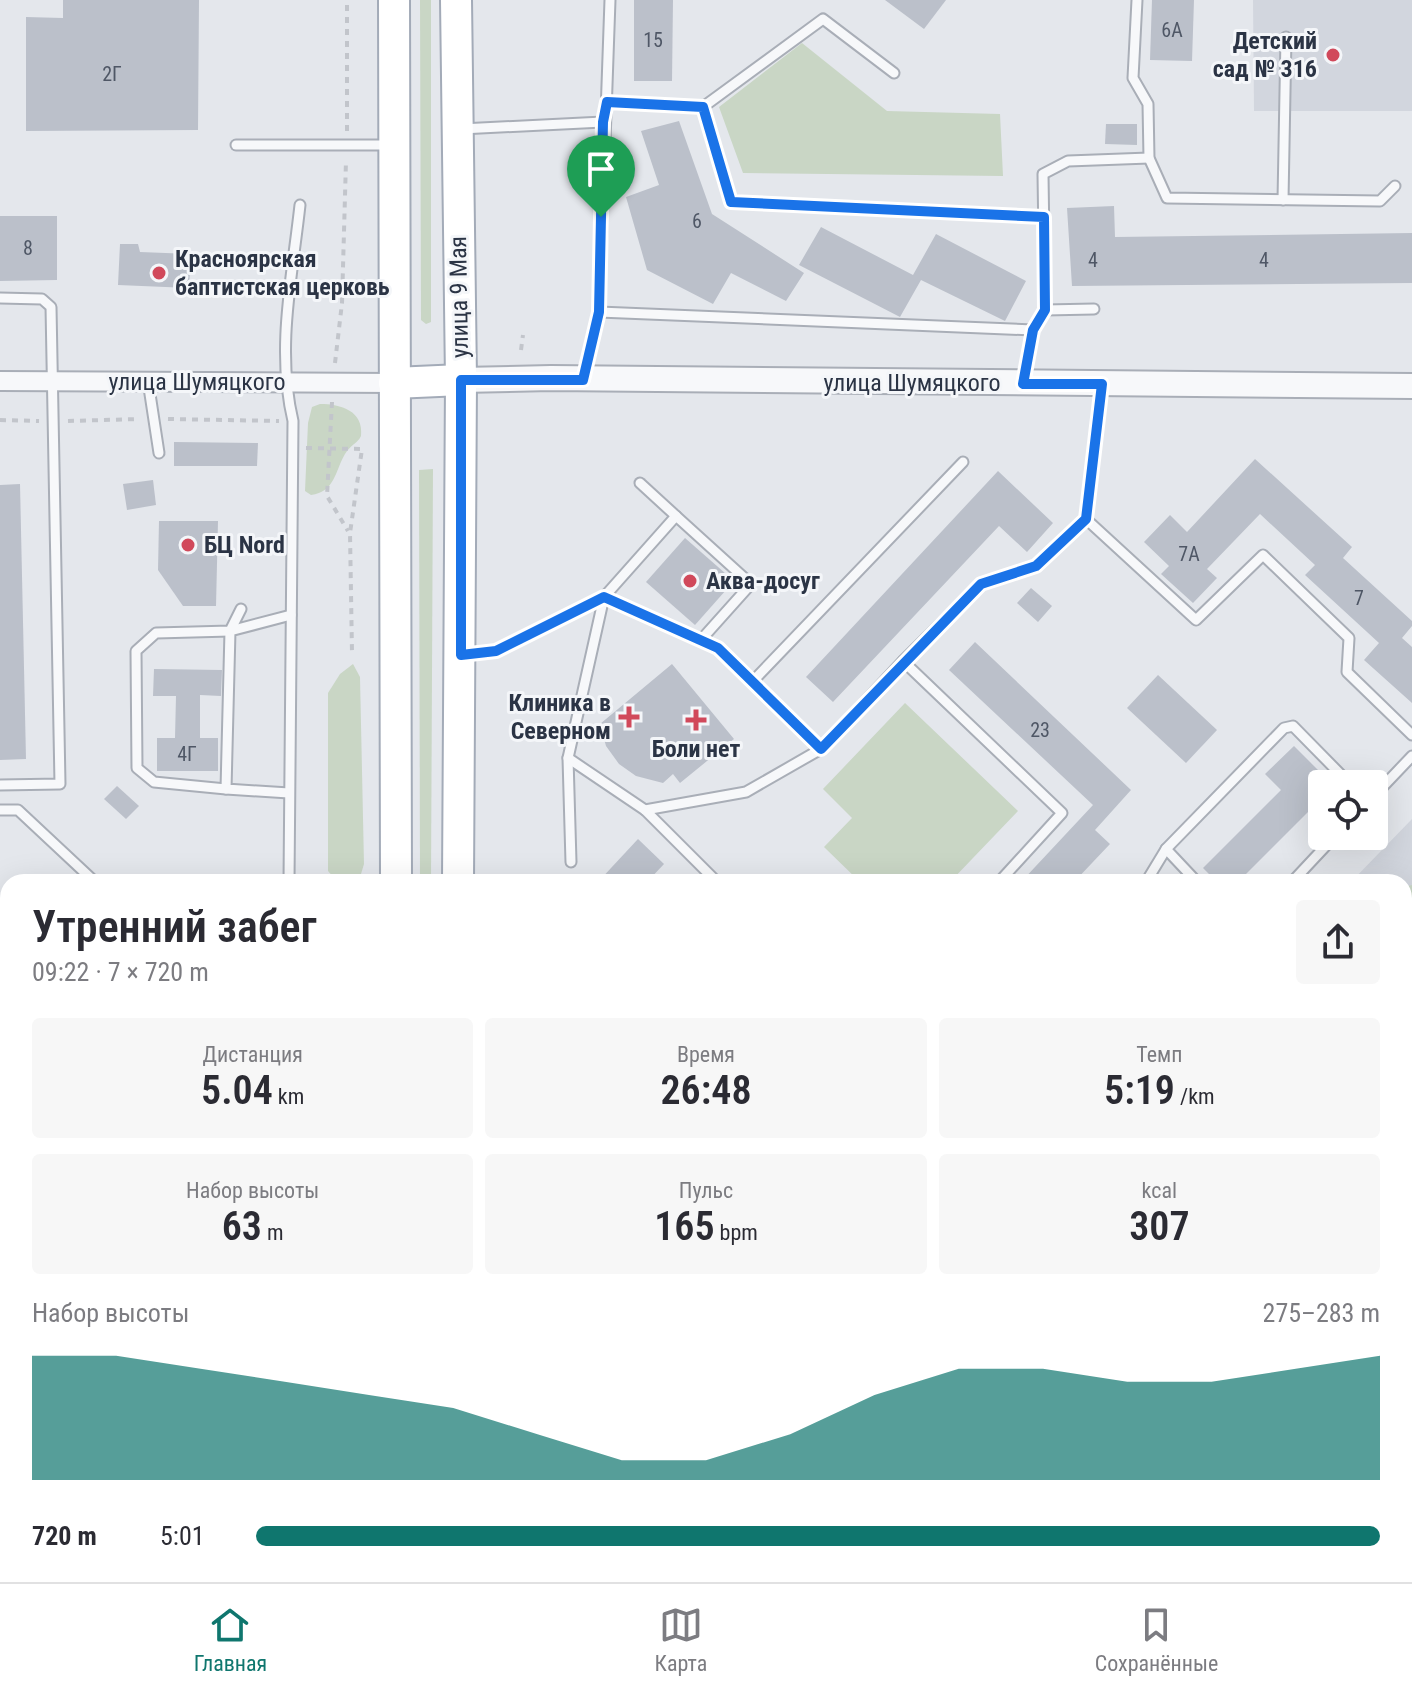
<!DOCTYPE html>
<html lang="ru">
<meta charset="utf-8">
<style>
:root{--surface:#fff;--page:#f7f7f7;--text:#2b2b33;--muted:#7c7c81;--line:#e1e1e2;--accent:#0f766e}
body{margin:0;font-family:"Roboto Condensed",sans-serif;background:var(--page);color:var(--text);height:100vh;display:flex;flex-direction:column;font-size:30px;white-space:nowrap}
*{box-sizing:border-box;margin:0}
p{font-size:26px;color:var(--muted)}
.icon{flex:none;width:44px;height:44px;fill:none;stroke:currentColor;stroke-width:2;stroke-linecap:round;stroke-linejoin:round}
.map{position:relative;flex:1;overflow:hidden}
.details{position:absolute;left:0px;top:874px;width:1412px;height:708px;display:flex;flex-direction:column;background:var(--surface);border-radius:24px 24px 0 0;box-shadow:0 8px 32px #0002}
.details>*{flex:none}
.controls{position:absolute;left:1308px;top:770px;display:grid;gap:16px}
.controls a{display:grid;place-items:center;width:80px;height:80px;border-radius:8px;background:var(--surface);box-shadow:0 8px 32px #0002;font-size:40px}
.pin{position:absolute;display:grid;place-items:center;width:68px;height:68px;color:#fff;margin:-82px -34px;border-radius:50% 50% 50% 0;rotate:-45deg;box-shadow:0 0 8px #0007}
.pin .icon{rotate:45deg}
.round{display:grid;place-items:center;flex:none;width:84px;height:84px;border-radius:8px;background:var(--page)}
.summary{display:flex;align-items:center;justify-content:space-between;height:136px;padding:0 32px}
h1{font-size:44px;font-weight:600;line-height:60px}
.stats{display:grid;grid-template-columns:repeat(3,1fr);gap:12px;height:136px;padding:8px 32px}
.stats div{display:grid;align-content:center;border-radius:8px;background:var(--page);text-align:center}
.stats b{font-size:40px;font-weight:600}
.stats small{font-size:22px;font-weight:400}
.stats p{font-size:22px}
.chart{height:224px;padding:16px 32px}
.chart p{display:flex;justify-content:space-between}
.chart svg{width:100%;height:144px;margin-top:8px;fill:var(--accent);opacity:.7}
ul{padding:0 32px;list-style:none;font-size:26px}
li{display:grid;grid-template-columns:128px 96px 1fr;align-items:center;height:60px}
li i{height:20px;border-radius:10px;background:var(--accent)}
.menu{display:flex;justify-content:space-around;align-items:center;height:112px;border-top:2px solid var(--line);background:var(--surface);font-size:22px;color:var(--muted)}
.menu a{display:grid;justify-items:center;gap:4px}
.menu .on{color:var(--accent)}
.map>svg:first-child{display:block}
.built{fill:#d2d6de}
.green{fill:#c9d6c5}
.building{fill:#bbc0ca}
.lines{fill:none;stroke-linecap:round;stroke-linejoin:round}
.service-casing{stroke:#a9aeb7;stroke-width:13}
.minor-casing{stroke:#a9aeb7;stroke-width:22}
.tertiary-casing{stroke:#a9aeb7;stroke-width:28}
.primary-casing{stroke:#a3abb8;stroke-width:34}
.path{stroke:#c2c5cb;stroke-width:4;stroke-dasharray:6 6;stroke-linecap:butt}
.service{stroke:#f7f8fa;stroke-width:9}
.minor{stroke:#f7f8fa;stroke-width:18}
.tertiary{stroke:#f7f8fa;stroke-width:24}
.primary{stroke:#fff;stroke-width:30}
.route-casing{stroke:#fff;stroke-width:16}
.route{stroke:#1a73e8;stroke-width:10}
.poi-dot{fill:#d1495b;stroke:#f4f6f9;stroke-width:3}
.labels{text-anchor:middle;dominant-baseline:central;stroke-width:6;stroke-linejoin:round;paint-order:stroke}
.number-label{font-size:20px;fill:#4f5766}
.poi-label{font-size:24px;font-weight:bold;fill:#2b3445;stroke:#f4f6f9;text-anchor:start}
.street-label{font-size:24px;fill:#2b3445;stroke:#f4f6f9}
</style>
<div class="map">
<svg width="1412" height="1582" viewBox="0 0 1412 1582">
<rect width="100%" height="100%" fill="#e4e7ec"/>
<g class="built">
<path d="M 1253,0 L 1412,0 L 1412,111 L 1254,111 Z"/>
<path d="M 1412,819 L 1412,1472 L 1404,1472 L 1404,882 L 1351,882 Z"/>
<path d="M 872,1574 L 1223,1574 L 1223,1582 L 864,1582 Z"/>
</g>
<g class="green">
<path d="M 420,0 L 431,0 L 431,322 L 426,324 L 421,320 Z"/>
<path d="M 802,43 L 887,111 L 1000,114 L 1003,176 L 743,173 L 719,107 Z"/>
<path d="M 320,404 C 341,404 364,411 361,436 C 358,443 350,445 345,454 C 335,471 335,492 311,495 L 305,491 L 308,423 L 312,407 Z"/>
<path d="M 433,469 L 431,882 L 420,882 L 419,470 Z"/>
<path d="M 353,664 L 360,677 L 364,864 L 361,874 C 351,884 337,883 328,871 L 328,693 L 340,674 Z"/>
<path d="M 905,703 L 1018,811 L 950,882 L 860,882 L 824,847 L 852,818 L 823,789 Z"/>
<path d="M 1412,885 L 1412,1051 L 1404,1060 L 1404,887 Z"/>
<path d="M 3,1055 L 8,1055 L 8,1253 L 2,1253 Z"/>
<rect x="0" y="1447" width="8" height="114"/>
</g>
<g class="building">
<path d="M 63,0 L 199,0 L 198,130 L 26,131 L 26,17 L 63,18 Z"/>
<path d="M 634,0 L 673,0 L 672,81 L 634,81 Z"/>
<path d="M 885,0 L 946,0 L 924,29 Z"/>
<path d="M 1152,0 L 1194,0 L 1192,61 L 1150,60 Z"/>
<path d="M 679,121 L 712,214 L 804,273 L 786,301 L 731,273 L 713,304 L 647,270 L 626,197 L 659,185 L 641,131 Z"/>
<path d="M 1106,124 L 1137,124 L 1137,145 L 1105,144 Z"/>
<path d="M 1114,206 L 1115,237 L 1412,233 L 1412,283 L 1072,286 L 1067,208 Z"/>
<path d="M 0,216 L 57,216 L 57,280 L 0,281 Z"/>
<path d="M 821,227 L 913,275 L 936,234 L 1026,281 L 1005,321 L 921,280 L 900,317 L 799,265 Z"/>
<path d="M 120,244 L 138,244 L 140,252 L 191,254 L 189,288 L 118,285 Z"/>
<path d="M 174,442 L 258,443 L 257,466 L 174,466 Z"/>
<path d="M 1255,459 L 1352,547 L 1343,558 L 1412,621 L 1412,626 L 1402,638 L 1412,647 L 1412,703 L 1364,660 L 1379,643 L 1305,575 L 1315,565 L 1260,514 L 1207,569 L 1217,578 L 1193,603 L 1161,574 L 1169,566 L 1144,542 L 1170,515 L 1187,532 Z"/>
<path d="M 998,471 L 1053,523 L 1027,552 L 999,526 L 833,702 L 806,677 Z"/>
<path d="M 153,480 L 156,505 L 127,510 L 123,484 Z"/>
<path d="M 20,484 L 26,759 L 0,760 L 0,485 Z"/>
<path d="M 159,521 L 218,521 L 216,606 L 183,606 L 158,570 Z"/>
<path d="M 685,538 L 734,581 L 695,625 L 646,582 Z"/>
<path d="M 1031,588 L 1052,606 L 1038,622 L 1017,603 Z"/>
<path d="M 975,642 L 1131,790 L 1095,830 L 1110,844 L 1074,882 L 1021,882 L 1093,805 L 949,670 Z"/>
<path d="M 672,664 L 734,739 L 680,783 L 673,774 L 663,783 L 636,776 L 619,764 L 606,746 L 600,724 Z"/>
<path d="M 154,669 L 222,670 L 221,696 L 200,695 L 200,738 L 218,738 L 218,771 L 157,771 L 157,738 L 175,738 L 176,696 L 153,696 Z"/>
<path d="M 1158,675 L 1217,730 L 1186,763 L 1127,708 Z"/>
<path d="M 1294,746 L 1322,774 L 1322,798 L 1238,882 L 1217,882 L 1203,868 L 1281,790 L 1265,774 Z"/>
<path d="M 117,786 L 139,806 L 126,819 L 104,799 Z"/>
<path d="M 638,839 L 664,864 L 647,882 L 598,882 Z"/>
</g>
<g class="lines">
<g class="service-casing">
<g id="service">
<path d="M 1137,0 L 1133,78 L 1148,104 L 1149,158 L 1167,198 L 1380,201 L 1395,186"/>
<path d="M 607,102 L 703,107 L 731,202 L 1044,217"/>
<path d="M 703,107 L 823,19 L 894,73"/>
<path d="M 461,129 L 603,122"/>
<path d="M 236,145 L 388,145"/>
<path d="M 1283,200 L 1286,37"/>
<path d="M 0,298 L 42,299 L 51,307 L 60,784 L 0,785"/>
<path d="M 1045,310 L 1094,309"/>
<path d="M 599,312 L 1033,330"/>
<path d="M 584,378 L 599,312 L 610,0"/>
<path d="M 148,381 L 159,453"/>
<path d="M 1024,381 L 1033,330 L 1045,310 L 1043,174 L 1068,161 L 1149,158"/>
<path d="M 640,483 L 676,516"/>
<path d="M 1086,519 L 1196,620 L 1263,555 L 1349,638 L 1347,672 L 1412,735"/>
<path d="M 700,641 L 751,584 L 676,516 L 604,597 L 568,758 L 645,810 L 746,792 L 821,749 L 903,661"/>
<path d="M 464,654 L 496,651 L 604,597 L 718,648 L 821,749"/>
<path d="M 753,681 L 963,462"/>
<path d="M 568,758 L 571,862"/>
<path d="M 226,789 L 154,782 L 137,768 L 136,651 L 156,633 L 230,631 L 241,609"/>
<path d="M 289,793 L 226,789 L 230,631 L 291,615"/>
<path d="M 1374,796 L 1412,756"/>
<path d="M 0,810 L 18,810 L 95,882"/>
<path d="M 645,810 L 717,882"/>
<path d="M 1166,849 L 1197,882"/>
<path d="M 289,882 L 293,421 C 276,350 292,278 300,205"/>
<path d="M 999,882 L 1062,813 L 903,661 L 981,584 L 1036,566 L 1086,519 L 1102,385"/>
<path d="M 1146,882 L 1166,849 L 1284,728 L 1293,726 L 1350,784"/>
<path d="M 1292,882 L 1335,836"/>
<path d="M 0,972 L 8,980"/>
<path d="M 1404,1496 L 1412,1495"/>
<path d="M 0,1570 L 8,1569"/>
<path d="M 755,1574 L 757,1582"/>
<path d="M 296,1582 L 298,1574"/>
<path d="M 565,1582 L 566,1574"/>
<path d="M 1342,1582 L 1342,1577"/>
</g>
</g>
<g class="minor-casing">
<path id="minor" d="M 0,381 L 394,383"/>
</g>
<g class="tertiary-casing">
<path id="tertiary" d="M 461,380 L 551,378 L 1412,386"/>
</g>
<g class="primary-casing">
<g id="primary">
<path d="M 394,0 L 396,882"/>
<path d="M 456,0 L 461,380 L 458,882"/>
<path d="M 394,383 L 461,380"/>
<path d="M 398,1574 L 398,1582"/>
<path d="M 462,1574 L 462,1582"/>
</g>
</g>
<g class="path">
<path d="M 347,131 L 347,0"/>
<path d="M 521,350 L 523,335"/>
<path d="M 335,363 L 342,303 L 346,160"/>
<path d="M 332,402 L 327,496 L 348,531"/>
<path d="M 168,419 L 279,421"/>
<path d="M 0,420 L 39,421"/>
<path d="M 68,421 L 139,419"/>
<path d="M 306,448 L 362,449 L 350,533 L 352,653"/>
<path d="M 1297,1574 L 1330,1576"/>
<path d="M 1354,1577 L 1412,1577"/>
<path d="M 353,1582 L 355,1574"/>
</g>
<use href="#service" class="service"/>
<use href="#minor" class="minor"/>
<use href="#tertiary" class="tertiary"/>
<use href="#primary" class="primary"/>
</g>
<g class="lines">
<g class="route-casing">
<path id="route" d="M 607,102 L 703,107 L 731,202 L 1044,217 L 1045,310 L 1033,330 L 1023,384 L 1102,384 L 1086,519 L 1036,566 L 981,584 L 821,749 L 718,648 L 604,597 L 496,651 L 461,655 L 461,380 L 583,380 L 599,312 L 603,122 Z"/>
</g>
<use href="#route" class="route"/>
</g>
<g class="poi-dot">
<circle cx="1333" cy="55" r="8"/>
<circle cx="159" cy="273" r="8"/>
<circle cx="188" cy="545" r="8"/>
<circle cx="690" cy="581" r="8"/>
<path d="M625 705h8v8h8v8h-8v8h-8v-8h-8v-8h8z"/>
<path d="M692 708h8v8h8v8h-8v8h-8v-8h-8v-8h8z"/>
</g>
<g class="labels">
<g class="number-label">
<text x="1172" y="30">6А</text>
<text x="653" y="40">15</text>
<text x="112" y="74">2Г</text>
<text x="697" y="221">6</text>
<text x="28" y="248">8</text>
<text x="1093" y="260">4</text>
<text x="1264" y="260">4</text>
<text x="1189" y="554">7А</text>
<text x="1359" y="598">7</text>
<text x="1040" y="730">23</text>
<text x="187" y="754">4Г</text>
</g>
<g class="poi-label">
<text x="1317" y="41" text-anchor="end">Детский<tspan x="1317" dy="28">сад № 316</tspan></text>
<text x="175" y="259">Красноярская<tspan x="175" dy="28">баптистская церковь</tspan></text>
<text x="204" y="545">БЦ Nord</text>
<text x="706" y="581">Аква-досуг</text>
<text x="611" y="703" text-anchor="end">Клиника в<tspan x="611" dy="28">Северном</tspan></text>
<text x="696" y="749" text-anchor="middle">Боли нет</text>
</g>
<g class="street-label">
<text transform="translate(459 297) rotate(-91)">улица 9 Мая</text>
<text x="197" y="382">улица Шумяцкого</text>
<text x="912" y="383">улица Шумяцкого</text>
</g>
</g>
</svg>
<div class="controls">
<a><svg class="icon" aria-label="locate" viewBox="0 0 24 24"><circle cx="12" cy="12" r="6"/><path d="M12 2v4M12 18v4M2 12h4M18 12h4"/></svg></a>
</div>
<div class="pin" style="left:601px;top:217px;background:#1e9e55"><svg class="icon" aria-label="arrive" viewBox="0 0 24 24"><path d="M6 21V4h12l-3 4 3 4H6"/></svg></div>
<section class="details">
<div class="summary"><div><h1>Утренний забег</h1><p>09:22 · 7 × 720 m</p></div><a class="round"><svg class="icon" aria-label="share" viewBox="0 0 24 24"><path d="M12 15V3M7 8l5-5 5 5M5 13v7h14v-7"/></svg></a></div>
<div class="stats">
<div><p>Дистанция</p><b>5.04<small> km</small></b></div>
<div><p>Время</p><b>26:48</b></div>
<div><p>Темп</p><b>5:19<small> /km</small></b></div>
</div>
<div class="stats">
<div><p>Набор высоты</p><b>63<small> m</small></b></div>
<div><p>Пульс</p><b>165<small> bpm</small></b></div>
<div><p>kcal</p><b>307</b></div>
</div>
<div class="chart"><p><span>Набор высоты</span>275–283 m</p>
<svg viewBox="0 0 160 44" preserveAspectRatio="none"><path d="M0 44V6L10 6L20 10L30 14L40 18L50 22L60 30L70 38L80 38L90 30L100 18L110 10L120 10L130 14L140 14L150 10L160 6V44z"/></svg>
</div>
<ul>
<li><b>720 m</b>5:01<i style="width:100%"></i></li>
</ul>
</section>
</div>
<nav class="menu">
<a class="on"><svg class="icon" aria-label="home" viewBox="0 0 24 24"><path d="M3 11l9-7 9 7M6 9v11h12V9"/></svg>Главная</a>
<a><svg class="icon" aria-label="map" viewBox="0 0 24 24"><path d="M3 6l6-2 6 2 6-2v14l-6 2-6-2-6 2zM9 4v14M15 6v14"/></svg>Карта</a>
<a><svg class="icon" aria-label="saved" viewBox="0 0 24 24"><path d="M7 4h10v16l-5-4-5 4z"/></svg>Сохранённые</a>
</nav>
